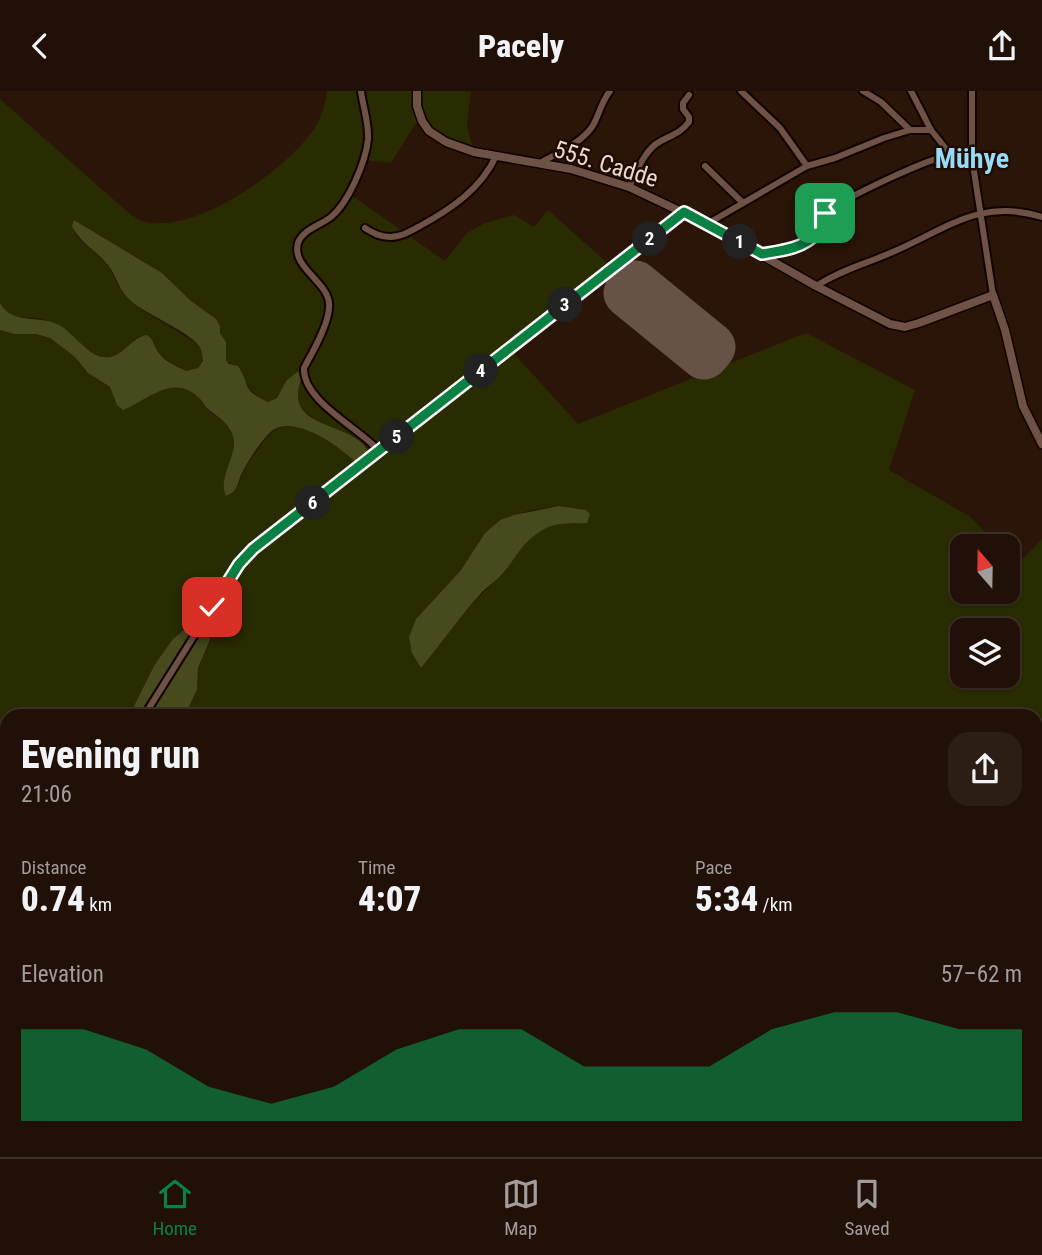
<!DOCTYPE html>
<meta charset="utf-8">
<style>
:root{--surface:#201007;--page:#2d1e15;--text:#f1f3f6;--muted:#a29d9b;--line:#3d3028;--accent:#0b8043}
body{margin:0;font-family:"Roboto Condensed",sans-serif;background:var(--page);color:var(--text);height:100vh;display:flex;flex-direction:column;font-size:26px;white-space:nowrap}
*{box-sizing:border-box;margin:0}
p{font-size:23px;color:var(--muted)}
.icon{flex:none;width:38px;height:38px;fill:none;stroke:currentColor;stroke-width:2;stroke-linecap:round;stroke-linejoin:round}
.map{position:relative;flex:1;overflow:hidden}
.side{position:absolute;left:0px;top:618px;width:1043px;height:450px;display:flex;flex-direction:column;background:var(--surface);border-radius:21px 21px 0 0;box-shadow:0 2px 5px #0004,0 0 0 2px var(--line)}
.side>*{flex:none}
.needle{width:46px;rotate:340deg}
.tools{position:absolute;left:950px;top:443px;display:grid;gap:14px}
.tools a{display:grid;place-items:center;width:70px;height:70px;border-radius:14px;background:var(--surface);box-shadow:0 2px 5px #0004,0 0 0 2px var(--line);font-size:35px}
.pin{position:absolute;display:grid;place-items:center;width:60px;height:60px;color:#fff;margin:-30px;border-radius:14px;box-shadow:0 4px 10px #0006}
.km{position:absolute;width:35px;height:35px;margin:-18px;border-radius:50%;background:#222;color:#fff;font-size:19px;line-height:35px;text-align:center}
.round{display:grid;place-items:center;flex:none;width:74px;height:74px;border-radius:21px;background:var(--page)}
.headline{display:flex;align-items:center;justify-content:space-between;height:119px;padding:0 21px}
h1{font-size:38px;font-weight:800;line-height:52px}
.figures{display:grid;grid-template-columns:repeat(3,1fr);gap:10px;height:119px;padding:7px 21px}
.figures div{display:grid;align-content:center}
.figures b{font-size:35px;font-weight:800}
.figures small{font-size:19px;font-weight:400}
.figures p{font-size:19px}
.chart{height:196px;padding:14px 21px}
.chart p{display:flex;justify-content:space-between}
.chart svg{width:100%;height:126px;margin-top:7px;fill:var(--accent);opacity:.7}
header{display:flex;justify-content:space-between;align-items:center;height:91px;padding:0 21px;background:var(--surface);font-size:32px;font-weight:800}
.dock{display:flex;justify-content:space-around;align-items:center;height:98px;border-top:2px solid var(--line);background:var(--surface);font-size:19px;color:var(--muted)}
.dock a{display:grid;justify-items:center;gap:4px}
.dock .current{color:var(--accent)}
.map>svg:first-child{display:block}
.green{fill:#292b00;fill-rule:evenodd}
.forest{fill:#474a1c}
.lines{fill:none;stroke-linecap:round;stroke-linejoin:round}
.stream{stroke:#365778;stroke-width:2}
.runway{stroke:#665246;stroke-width:49}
.minor-casing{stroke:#120200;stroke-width:10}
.tertiary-casing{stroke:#120200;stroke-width:11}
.minor{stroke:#6d5245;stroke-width:6}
.tertiary{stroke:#6d5245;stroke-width:8}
.route-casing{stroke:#fff;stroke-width:14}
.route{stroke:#0b8043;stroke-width:9}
.labels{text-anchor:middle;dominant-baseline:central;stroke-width:5;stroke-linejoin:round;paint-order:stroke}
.street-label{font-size:24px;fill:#eadad2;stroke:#200c02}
.quarter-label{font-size:28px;font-weight:bold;fill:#97daf9;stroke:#200c02}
</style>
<header><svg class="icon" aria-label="back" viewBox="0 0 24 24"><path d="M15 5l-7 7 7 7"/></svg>Pacely<svg class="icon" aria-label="share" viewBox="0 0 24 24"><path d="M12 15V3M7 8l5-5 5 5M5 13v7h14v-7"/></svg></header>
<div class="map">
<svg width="1042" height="1066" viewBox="0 0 1042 1066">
<rect width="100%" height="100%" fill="#2b1509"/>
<g class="green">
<path d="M 327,0 L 471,0 L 467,35 L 474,61 L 446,51 L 422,30 L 416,32 L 391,72 L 364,69 L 348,102 L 445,170 L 467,142 L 485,132 L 514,124 L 534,136 L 548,119 L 613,177 L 510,258 L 578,333 L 806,242 L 915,299 L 889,379 L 969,425 L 999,455 L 962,455 L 962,500 L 1008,500 L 1008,464 L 1018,473 L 1042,448 L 1042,759 L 1036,766 L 1036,625 L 185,625 L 197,598 L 198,578 L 209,551 L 173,548 L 155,573 L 129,625 L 7,625 L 7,674 L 0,674 L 0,239 L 14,243 L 36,243 L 50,247 L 75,266 L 88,282 L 110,296 L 126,318 C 145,303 174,286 197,305 C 201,308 203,314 207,318 C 217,327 229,331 234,345 C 235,351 233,356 233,362 C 234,373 237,384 238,395 C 242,380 251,368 260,356 C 264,350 269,342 275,339 C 297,325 328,351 346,362 C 338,352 330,339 320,332 C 301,318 292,313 302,286 L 286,290 L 277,307 L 268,311 C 252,303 246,296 241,279 L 226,269 L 226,251 L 220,242 L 220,235 L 216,228 L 190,209 L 162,182 L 74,129 L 76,145 L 107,172 L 119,196 L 142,219 L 193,250 L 201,257 L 203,270 L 198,277 L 186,280 C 173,273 159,267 154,252 L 139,245 C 130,253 120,265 108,266 C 89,267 66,238 48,230 C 28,221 13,236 0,212 L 0,8 L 131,124 C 136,126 141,130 146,131 C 198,142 283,80 312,41 C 321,30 325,13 327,0 ZM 559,415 L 586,419 L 576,433 C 537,423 522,461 502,483 C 489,496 476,508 464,522 C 449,540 437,560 421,576 L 416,528 L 461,479 L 485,442 L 500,429 L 531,419 ZM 962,539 L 1008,539 L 1008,584 L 962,584 Z"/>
<path d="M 0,708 L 7,709 L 7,1060 L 987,1060 L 990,1066 L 0,1066 Z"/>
<path d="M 1036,946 L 1042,952 L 1042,1066 L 1020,1066 L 1018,1061 L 1036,1060 Z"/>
</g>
<g class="forest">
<path d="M 74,129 L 162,182 L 190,209 L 216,228 L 220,235 L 220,242 L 226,251 L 226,269 L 229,273 L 238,275 C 251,294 240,298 268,311 L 277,307 L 286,290 L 297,281 L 301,282 L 302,286 C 283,335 338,330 362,352 C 366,356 369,362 371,366 L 360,375 C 344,359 297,323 273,339 C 263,346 246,373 241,384 C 237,394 237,401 226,405 C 218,388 234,369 234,352 C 234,335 219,327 208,318 C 204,315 202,309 198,306 C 172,282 147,310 123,319 L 117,314 L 110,296 L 88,282 L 75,266 L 50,247 L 36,243 L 14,243 L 0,239 L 0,212 C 13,235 39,223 59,234 C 76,243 89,269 110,266 C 125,263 132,246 147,244 C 154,249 153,253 157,259 C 163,270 176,275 186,280 L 198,277 L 203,270 C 202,265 202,259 199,255 C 187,239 148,225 131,210 C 119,200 117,186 108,174 C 97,160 80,152 72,135 Z"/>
<path d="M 559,415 L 586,419 L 590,423 L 587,432 C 570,433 556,430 541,440 C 522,451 516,468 502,483 C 496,490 488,495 482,501 C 460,525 442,552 421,577 L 412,562 L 409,546 L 416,528 L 461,479 L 485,442 L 500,429 L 514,424 Z"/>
<path d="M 212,516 L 213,530 L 209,551 L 198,577 L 197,598 L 185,625 L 129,625 L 155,573 L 173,548 Z"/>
</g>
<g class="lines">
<g class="stream">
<path d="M 1036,782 L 1042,776"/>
<path d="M 1002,1060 L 1004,1066"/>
</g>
<path class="runway" d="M 635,194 L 711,256 L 704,264 L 628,202 Z"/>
<g class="minor-casing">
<g id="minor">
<path d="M 361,0 C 363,16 369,32 368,48 C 366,70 349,111 331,126 C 321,134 303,138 298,152 C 291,176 327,190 329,212 C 331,230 312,262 304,277 C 302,310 361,338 379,360"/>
<path d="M 741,0 L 780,37 L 807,75"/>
<path d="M 863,0 L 881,11 L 910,39"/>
<path d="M 911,0 L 931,39 L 951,64"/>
<path d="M 972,0 L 972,67 L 993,204"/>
<path d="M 540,72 C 557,62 580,53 592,36 C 599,25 601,11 610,0"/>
<path d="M 705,75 L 742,111"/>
<path d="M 629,96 C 636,82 643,63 656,53 C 668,45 680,43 689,31 L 689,26 L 683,18 L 683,12 L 689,4"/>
<path d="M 707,133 L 807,75 L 835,67 L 884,47 L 910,39 L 931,39"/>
<path d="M 365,137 C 373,142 380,146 390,146 C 401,146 411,140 420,135 C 451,118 481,98 496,65"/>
<path d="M 762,163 C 779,159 804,158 816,143 C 822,136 821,126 829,120 C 846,106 929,67 951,64 C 957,63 966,66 972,67"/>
<path d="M 816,195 C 843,178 866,173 895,160 C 948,137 981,107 1042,126"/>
<path d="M 144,625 L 239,473 L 253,458 L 684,121"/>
</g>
</g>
<g class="tertiary-casing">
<g id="tertiary">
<path d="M 417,0 L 417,15 L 422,30 L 429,40 L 446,51 L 474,61 L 571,78 L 629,96 L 707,133 L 816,195 L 890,233 L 905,236 L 919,232 L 993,204 L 1005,239 L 1023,315 L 1042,353"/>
<path d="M 1036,744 L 1042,740"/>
<path d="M 847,1060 L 848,1066"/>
</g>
</g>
<use href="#minor" class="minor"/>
<use href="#tertiary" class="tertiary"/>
</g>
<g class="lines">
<g class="route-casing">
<path id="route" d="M 212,516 L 239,473 L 253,458 L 684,121 L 762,163 C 779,160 803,158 816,143 C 820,137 822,129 825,122"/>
</g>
<use href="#route" class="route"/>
</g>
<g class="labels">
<g class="street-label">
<text transform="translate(606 73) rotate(17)">555. Cadde</text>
</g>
<g class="quarter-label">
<text x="972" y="67">Mühye</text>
</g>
</g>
</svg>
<div class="tools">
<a><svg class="needle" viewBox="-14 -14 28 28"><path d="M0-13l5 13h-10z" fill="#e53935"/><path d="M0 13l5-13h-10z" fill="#a29d9b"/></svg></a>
<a><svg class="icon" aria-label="layers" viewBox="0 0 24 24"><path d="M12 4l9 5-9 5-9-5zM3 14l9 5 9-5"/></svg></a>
</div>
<div class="pin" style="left:825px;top:122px;background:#1e9e55"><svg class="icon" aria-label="arrive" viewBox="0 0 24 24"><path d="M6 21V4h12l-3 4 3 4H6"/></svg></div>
<div class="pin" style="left:212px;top:516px;background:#d93025"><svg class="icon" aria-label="check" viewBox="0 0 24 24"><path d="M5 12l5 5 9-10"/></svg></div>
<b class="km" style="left:740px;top:151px">1</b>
<b class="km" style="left:650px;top:148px">2</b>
<b class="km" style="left:565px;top:214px">3</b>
<b class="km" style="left:481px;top:280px">4</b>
<b class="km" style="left:397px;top:346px">5</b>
<b class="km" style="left:313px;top:412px">6</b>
<section class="side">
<div class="headline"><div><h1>Evening run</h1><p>21:06</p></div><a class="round"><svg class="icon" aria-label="share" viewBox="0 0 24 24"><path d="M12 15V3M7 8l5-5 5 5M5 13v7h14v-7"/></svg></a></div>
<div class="figures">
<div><p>Distance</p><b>0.74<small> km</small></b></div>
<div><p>Time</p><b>4:07</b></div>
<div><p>Pace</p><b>5:34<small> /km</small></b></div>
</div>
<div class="chart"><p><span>Elevation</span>57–62 m</p>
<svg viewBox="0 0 160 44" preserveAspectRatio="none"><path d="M0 44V12L10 12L20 19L30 32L40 38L50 32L60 19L70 12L80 12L90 25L100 25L110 25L120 12L130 6L140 6L150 12L160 12V44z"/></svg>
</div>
</section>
</div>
<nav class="dock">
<a class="current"><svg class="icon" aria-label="home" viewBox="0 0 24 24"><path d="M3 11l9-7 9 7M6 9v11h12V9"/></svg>Home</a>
<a><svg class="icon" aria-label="map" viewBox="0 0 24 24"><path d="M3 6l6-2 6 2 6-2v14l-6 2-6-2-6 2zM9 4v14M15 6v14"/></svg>Map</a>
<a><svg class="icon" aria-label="saved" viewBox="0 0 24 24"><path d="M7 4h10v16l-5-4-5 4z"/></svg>Saved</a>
</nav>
